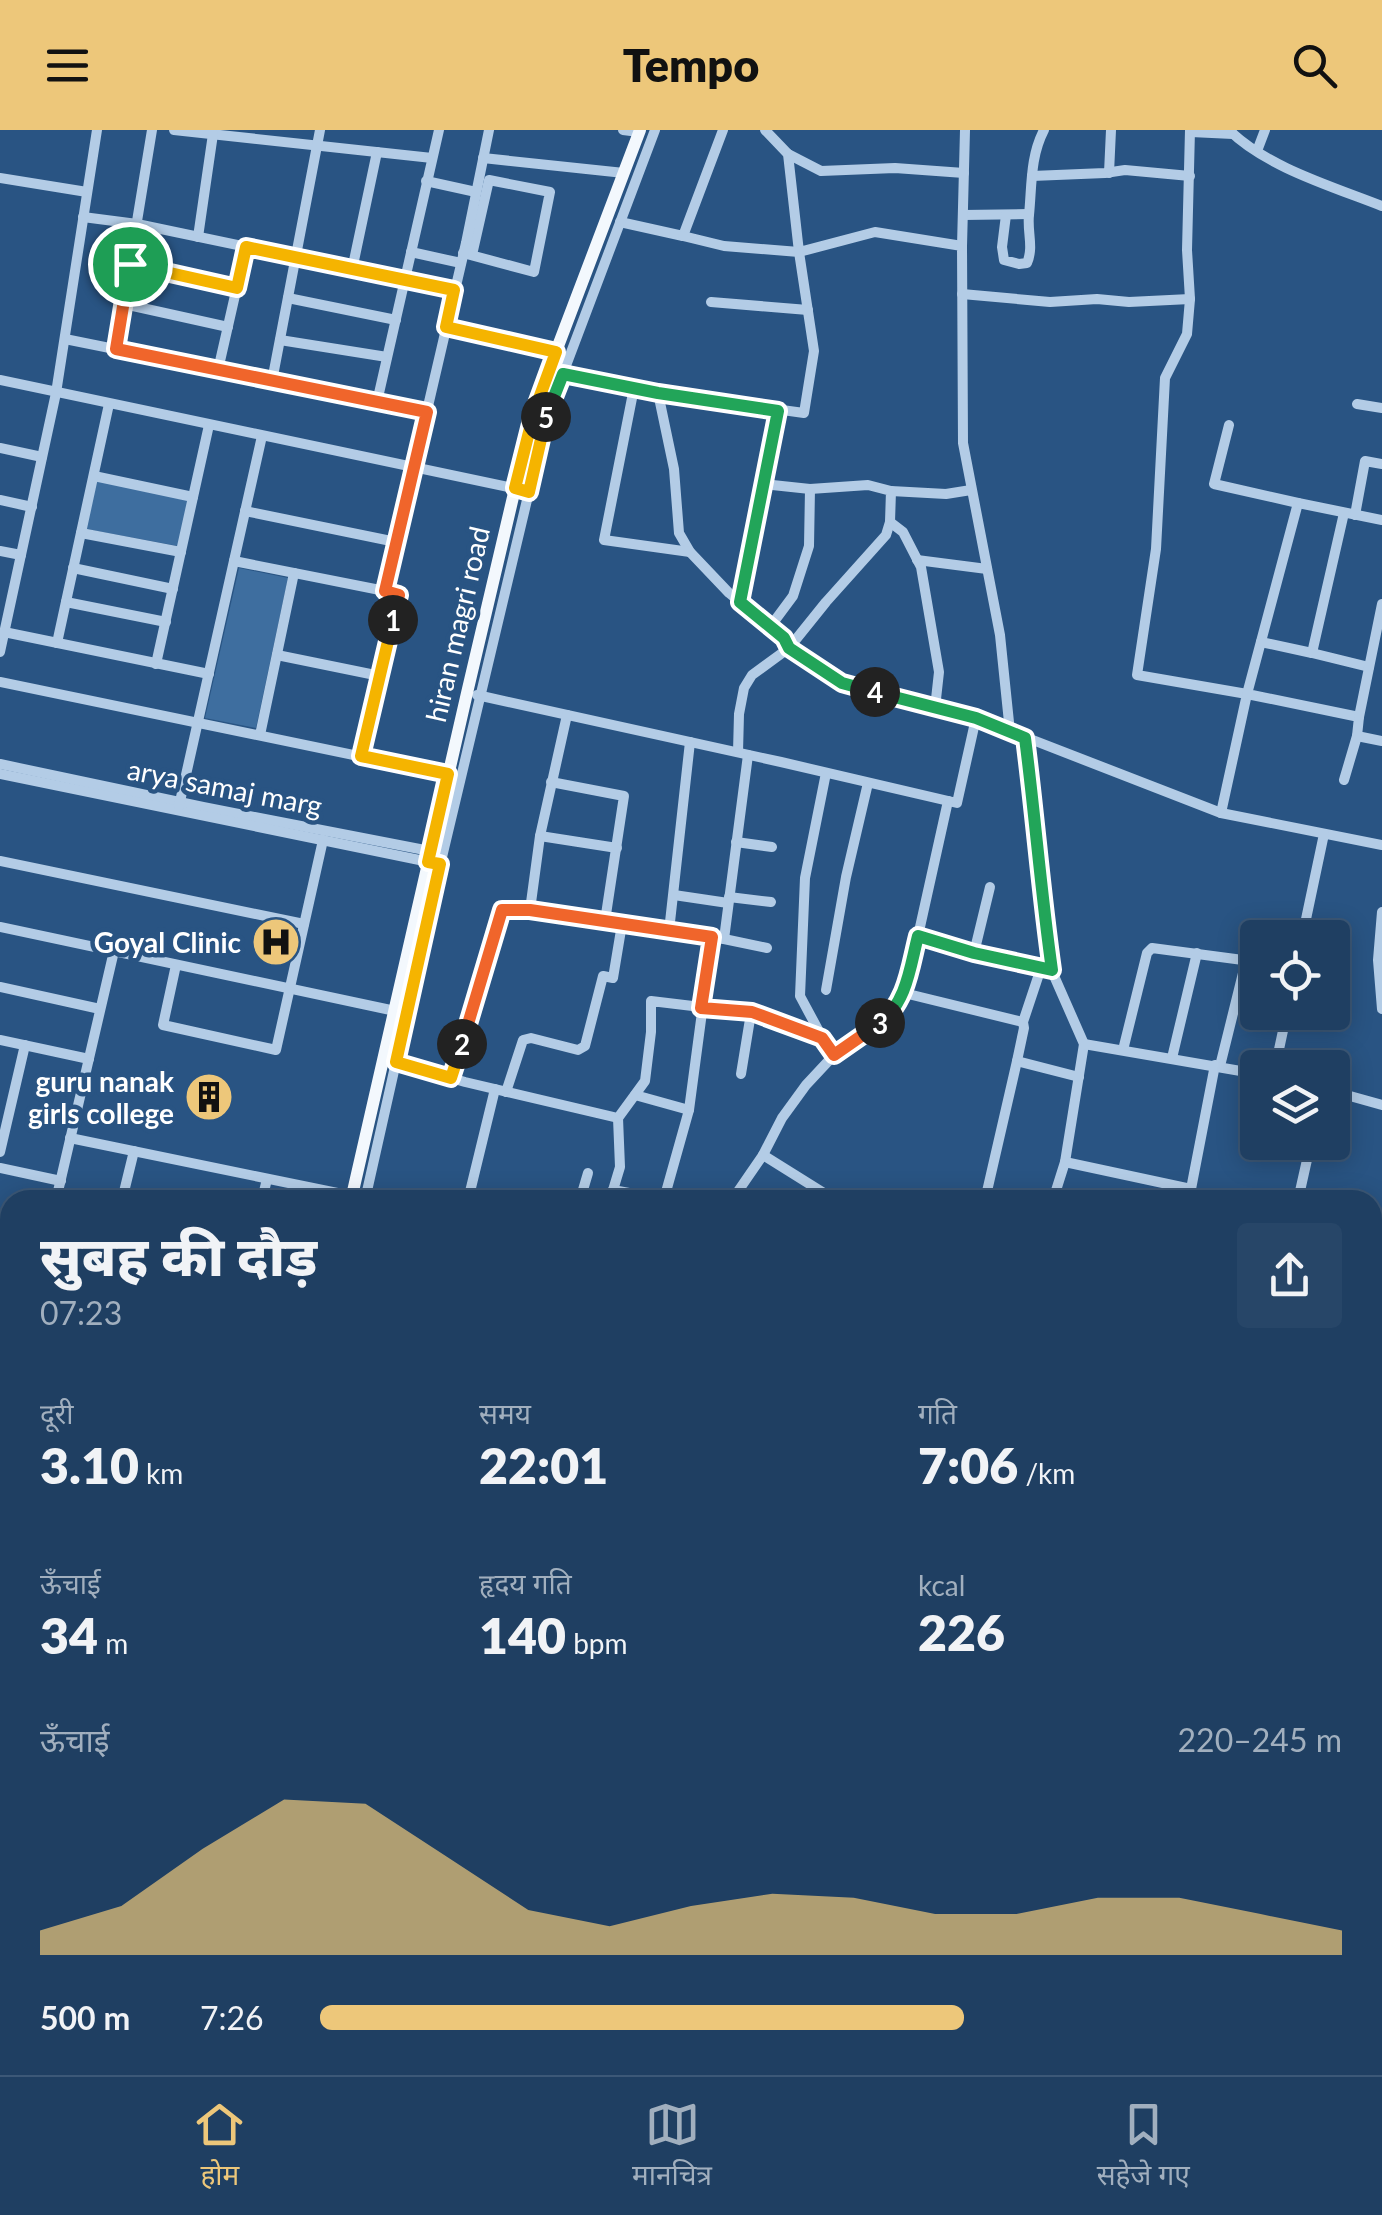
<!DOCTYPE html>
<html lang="hi">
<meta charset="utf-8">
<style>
:root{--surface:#1f3f62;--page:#274668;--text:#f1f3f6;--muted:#a1afbe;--line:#3c5877;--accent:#edc77a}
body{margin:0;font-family:Lato,"Noto Sans Devanagari",sans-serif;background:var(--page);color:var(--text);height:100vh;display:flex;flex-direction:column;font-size:38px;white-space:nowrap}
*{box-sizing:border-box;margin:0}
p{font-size:32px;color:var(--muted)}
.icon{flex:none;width:55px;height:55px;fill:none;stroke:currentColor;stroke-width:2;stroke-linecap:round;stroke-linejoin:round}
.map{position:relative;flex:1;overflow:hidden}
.drawer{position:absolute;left:0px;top:1060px;width:1382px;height:885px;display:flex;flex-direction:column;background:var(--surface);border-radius:30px 30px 0 0;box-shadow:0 5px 25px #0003,0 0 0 2px var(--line)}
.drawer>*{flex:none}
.controls{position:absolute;left:1240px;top:790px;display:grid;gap:20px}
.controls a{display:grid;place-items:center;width:110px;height:110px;border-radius:10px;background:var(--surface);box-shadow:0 5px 25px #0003,0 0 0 2px var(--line);font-size:50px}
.pin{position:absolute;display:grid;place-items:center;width:85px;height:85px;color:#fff;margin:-42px;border:5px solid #fff;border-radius:50%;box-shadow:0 2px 10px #0007}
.km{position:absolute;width:50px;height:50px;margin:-25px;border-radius:50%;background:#222;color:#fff;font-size:28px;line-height:50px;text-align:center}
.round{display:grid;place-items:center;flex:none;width:105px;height:105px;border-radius:10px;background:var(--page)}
.headline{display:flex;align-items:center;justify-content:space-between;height:170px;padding:0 40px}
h1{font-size:55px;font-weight:800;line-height:75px}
.metrics{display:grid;grid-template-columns:repeat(3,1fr);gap:15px;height:170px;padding:10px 40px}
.metrics div{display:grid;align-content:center}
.metrics b{font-size:50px;font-weight:800}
.metrics small{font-size:28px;font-weight:400}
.metrics p{font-size:28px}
.chart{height:280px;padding:20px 40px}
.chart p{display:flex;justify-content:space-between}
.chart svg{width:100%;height:180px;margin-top:10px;fill:var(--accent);opacity:.7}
ul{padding:0 40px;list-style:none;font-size:32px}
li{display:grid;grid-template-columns:160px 120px 1fr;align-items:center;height:75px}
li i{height:25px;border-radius:12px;background:var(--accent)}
header{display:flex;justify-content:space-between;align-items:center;height:130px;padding:0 40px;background:var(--accent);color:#111;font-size:45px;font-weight:800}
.tab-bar{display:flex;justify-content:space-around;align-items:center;height:140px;border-top:2px solid var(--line);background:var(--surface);font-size:28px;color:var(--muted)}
.tab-bar a{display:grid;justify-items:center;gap:5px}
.tab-bar .on{color:var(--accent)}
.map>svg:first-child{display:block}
.green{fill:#3e6e9f}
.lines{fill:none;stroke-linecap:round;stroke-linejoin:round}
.minor{stroke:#b3cce6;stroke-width:10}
.major{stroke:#f3f8fd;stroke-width:12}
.rail{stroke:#fff;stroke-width:2.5;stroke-dasharray:18 8;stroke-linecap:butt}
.split-1-casing{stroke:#fff;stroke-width:20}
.split-2-casing{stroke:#fff;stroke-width:20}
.split-3-casing{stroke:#fff;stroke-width:20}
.split-4-casing{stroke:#fff;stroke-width:20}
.split-5-casing{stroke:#fff;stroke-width:20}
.split-6-casing{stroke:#fff;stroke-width:20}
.split-1{stroke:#f0652b;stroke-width:12}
.split-2{stroke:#f5b400;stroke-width:12}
.split-3{stroke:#f0652b;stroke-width:12}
.split-4{stroke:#22a559;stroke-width:12}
.split-5{stroke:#22a559;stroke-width:12}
.split-6{stroke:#f5b400;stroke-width:12}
.labels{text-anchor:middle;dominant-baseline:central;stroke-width:9;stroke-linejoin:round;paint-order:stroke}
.street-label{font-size:28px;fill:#fff;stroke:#295483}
.poi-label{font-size:28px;font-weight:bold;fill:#fff;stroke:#295483;text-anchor:end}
</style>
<header><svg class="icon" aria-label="menu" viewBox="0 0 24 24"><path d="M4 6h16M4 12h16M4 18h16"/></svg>Tempo<svg class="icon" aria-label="search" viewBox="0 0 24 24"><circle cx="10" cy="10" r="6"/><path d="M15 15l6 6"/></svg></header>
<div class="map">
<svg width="1382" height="1945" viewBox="0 0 1382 1945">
<rect width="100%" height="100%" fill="#295483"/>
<g class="green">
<path d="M 97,351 L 189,370 L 178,416 L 86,399 Z"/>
<path d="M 239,438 L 288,448 L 256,598 L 205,588 Z"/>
</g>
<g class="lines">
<g class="minor">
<path d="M 174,0 L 432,28"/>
<path d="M 623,0 L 639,2"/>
<path d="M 765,0 L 788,24 L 799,122 L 875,102 L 962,116 L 963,313 L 1000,505 L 1010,602"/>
<path d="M 1190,0 L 1187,120 L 1190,169 L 1187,204 L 1165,248 L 1156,419 L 1137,545 L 1247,564 L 1221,683"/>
<path d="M 1229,0 C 1266,37 1334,57 1382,76"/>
<path d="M 1191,2 L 1233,4"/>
<path d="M 1257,21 L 1265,0"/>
<path d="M 788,24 L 821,41 L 895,38 L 964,43"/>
<path d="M 483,28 L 624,43"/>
<path d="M 1109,43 L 1111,0"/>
<path d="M 1032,46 L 1105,43 L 1125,40 L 1190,46"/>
<path d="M 0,48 L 87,62"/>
<path d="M 426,51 L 476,62"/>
<path d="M 963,85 L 1029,84"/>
<path d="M 1006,85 L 1002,117 L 1004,130 L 1019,134 L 1027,133 C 1034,117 1027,102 1029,85 C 1032,55 1030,27 1044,0"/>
<path d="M 83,87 L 137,94 L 454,160"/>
<path d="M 620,92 L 683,106 L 723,0"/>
<path d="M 198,107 L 213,4"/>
<path d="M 962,116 L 965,0"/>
<path d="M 411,122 L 461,133"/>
<path d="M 463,123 L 534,142 L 550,62 L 489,50 L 472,125"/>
<path d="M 130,135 L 237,158"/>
<path d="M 352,140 L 377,22"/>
<path d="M 962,164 L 1050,172 L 1097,169 L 1129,172 L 1190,169"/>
<path d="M 288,168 L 396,190"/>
<path d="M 711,172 L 808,180"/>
<path d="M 124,174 L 228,197"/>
<path d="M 446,197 L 556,222"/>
<path d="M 65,209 L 427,282"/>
<path d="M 280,210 L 387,227"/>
<path d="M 116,219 L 152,0"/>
<path d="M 218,240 L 246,117"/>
<path d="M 563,243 L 658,263 L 674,339 L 679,403 L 690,422 L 729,463 L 784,508 L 789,518 L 842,553 L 976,588 L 1221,683 L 1382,715"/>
<path d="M 0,250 L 518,359"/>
<path d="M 272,251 L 320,0"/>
<path d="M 634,258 L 604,410 L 690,422"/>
<path d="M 658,263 L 804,283 L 814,221 L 799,122 L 724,116 L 683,106"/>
<path d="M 377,272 L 439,0"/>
<path d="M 1357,274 L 1382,278"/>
<path d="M 1229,295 L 1214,354 L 1298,373 L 1247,564 L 1359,587 L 1357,606 L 1382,611"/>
<path d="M 0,318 L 42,327"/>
<path d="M 94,346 L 193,367"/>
<path d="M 763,354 L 778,281"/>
<path d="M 891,361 L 946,364 L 971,360"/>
<path d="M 0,370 L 32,377"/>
<path d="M 1298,373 L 1382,390"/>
<path d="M 245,381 L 396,412"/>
<path d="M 1344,383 L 1312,523 L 1369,537"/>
<path d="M 1355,385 L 1365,331 L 1382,334"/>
<path d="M 890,392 L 903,402 L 921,437 L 939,542 L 935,578"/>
<path d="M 81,403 L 181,422"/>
<path d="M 0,421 L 21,425"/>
<path d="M 917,430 L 987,439"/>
<path d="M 234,431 L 385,461 L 466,113 L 489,0"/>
<path d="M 73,438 L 173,459"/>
<path d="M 66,472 L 166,492"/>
<path d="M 770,497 L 793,466 L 809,416 L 810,359"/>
<path d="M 4,502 L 209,544"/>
<path d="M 1261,512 L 1312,523"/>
<path d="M 57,513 L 109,274"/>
<path d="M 0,522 L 56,263 L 97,0"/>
<path d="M 277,525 L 380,546"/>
<path d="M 156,534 L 209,295"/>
<path d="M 0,552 L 455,646"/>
<path d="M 477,565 L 781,632 L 957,673 L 976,588"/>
<path d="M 1359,587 L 1382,474"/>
<path d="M 260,605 L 294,443"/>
<path d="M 1025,608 C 1035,685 1041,763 1051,839"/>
<path d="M 738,622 L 739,584 L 744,558 L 752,545 L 789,518 L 826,472 L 886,405 L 890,392 L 891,361 L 868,355 L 810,359 L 763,354 L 740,472"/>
<path d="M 361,626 L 399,465 L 385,461"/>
<path d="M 0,634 L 203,677 L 435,722"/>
<path d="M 0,644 L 434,733"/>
<path d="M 1344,650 L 1357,606"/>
<path d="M 551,652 L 624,666 L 605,791"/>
<path d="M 948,671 L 918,806 L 974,823 L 1051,839 L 1084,914 L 1065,1032 L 1053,1070"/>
<path d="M 179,676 L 262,306"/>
<path d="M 540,706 L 617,718"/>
<path d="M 736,712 L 772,717"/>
<path d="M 0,731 L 304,794"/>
<path d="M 674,765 L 728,773"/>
<path d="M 729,767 L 771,772"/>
<path d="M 530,780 L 540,706 L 567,585"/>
<path d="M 1382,782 L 1378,830 L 1382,879"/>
<path d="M 0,797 L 400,882"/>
<path d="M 669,801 L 690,612"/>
<path d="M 1302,808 L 1324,704"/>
<path d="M 724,809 L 767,818"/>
<path d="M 974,823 L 990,757"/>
<path d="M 176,835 L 163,895 L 276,920 L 323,710"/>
<path d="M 0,857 L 100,879"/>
<path d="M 826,860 L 846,747 L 868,653"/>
<path d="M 904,863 L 1023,892"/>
<path d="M 0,910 L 89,929"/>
<path d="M 1084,914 L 1258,944"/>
<path d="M 1123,920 L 1147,823 L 1152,818 L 1258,832"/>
<path d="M 834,925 L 891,885 L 904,863 L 918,806"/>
<path d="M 1172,928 L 1197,823"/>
<path d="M 1017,931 L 1079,947"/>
<path d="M 396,932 L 465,952 L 618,988 L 645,951 L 651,902 L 651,871 L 751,883 L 822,907"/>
<path d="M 1220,936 L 1246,831"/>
<path d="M 1275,938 L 1287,882"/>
<path d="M 741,944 L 751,883"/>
<path d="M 451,948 L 502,780 L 530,780 L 724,809 L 748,625"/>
<path d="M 1332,961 L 1382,975"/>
<path d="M 506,962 L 523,910 L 531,908 L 578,920 L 585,916 L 603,846 L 613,848 L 622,794"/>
<path d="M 635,965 L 689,980"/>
<path d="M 70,1008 L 352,1066"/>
<path d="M 0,1022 L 25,915"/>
<path d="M 763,1025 L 835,1070"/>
<path d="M 1065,1032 L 1191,1059"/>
<path d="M 0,1038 L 61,1051"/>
<path d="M 613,1060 L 666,1070"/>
<path d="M 664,1069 L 689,980 L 712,807"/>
<path d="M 56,1070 L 114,821"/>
<path d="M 122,1070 L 134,1021"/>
<path d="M 262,1070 L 267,1049"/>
<path d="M 365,1070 L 443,723 L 547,286 L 655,0"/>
<path d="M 468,1070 L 495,959"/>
<path d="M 580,1070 L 588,1043"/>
<path d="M 610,1070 L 620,1037 L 618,988"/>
<path d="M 732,1070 L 763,1025 L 782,988 L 806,955 L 834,925 L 822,907 L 800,866 L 805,748 L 826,643"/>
<path d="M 985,1070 L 1017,931 L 1024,898 L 1023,892 L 1041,838"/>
<path d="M 1193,1070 L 1191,1059 L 1215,935"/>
<path d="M 1298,1070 L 1311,1012"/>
<path d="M 0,1095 L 10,1098"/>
<path d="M 0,1172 L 10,1174"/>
<path d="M 0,1318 L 10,1274"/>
<path d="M 0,1384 L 10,1386"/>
<path d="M 0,1474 L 10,1477"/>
<path d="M 0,1527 L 10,1529"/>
<path d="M 0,1594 L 10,1597"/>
<path d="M 0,1607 L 10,1609"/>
<path d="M 1372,1635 L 1382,1636"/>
<path d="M 1372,1647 L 1382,1648"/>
<path d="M 0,1688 L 10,1693"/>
<path d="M 0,1715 L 10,1698"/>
<path d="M 0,1729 L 10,1734"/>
<path d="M 0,1811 L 10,1813"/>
<path d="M 0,1875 L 10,1877"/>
<path d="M 427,1935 L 428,1945"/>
<path d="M 705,1935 L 735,1942"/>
<path d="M 45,1945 L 47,1935"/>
<path d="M 274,1945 L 276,1935"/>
<path d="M 362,1945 L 365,1935"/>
</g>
<g class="major">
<path d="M 351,1070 L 467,563 L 533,282 L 640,0"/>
<path d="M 152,1945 L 154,1935"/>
<path d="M 169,1945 L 171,1935"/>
</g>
<g class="rail">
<path d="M 1319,1935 L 1382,1942"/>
<path d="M 911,1945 L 941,1935"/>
</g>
</g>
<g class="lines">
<g class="split-1-casing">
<path id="split-1" d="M 130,134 L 116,219 L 427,282 L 385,461 L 399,465 L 393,490"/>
</g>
<g class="split-2-casing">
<path id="split-2" d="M 393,490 L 361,626 L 448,644 L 428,732 L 440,734 L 396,932 L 451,948 L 462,914"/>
</g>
<g class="split-3-casing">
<path id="split-3" d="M 462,914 L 502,780 L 530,780 L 712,807 L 701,878 L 752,882 L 822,908 L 834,925 L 880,893"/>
</g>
<g class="split-4-casing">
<path id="split-4" d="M 875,562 L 976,588 L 1025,608 C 1035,685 1041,763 1052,840 L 974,823 L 918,806 C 910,837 907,872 880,893"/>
</g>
<g class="split-5-casing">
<path id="split-5" d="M 546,287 L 563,244 L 658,263 L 778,281 L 740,472 L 784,508 L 789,518 L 842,553 L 875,562"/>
</g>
<g class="split-6-casing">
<path id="split-6" d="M 130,134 L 237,158 L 246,117 L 454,160 L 446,197 L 556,222 L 534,282 L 515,358 L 529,362 L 546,287"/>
</g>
<use href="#split-1" class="split-1"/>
<use href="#split-2" class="split-2"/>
<use href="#split-3" class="split-3"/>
<use href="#split-4" class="split-4"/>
<use href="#split-5" class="split-5"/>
<use href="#split-6" class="split-6"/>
</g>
<defs>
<g id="hospital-disc" transform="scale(2.5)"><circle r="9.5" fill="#edc77a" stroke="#295483"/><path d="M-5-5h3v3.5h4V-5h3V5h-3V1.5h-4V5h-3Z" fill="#111"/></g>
<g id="building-disc" transform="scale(2.5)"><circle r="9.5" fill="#edc77a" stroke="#295483"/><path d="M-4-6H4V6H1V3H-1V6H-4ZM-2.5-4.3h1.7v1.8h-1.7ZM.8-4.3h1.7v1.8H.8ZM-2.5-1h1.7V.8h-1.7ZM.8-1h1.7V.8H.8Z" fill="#111"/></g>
</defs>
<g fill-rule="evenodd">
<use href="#hospital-disc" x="276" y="812"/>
<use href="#building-disc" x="209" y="967"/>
</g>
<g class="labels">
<g class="street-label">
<text transform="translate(457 494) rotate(-77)">hiran magri road</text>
<text transform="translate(225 657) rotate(11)">arya samaj marg</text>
</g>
<g class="poi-label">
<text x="241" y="812">Goyal Clinic</text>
<text x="174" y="951">guru nanak<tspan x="174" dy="32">girls college</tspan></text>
</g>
</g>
</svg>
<div class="controls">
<a><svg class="icon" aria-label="locate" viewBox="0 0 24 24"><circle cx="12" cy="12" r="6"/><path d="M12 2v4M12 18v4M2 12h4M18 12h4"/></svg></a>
<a><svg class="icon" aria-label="layers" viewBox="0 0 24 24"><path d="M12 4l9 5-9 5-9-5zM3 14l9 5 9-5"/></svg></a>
</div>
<div class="pin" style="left:130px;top:134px;background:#1e9e55"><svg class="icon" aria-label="arrive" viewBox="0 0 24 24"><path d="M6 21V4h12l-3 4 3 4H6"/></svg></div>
<b class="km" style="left:393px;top:490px">1</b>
<b class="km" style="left:462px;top:914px">2</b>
<b class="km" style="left:880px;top:893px">3</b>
<b class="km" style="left:875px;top:562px">4</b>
<b class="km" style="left:546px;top:287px">5</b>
<section class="drawer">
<div class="headline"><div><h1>सुबह की दौड़</h1><p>07:23</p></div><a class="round"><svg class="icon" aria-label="share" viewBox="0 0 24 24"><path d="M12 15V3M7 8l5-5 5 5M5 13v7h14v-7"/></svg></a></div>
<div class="metrics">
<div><p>दूरी</p><b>3.10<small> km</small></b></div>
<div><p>समय</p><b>22:01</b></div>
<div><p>गति</p><b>7:06<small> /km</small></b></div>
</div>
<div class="metrics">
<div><p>ऊँचाई</p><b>34<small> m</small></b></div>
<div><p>हृदय गति</p><b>140<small> bpm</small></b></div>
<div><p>kcal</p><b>226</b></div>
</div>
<div class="chart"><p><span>ऊँचाई</span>220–245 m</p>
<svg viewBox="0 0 160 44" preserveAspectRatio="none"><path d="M0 44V38L10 32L20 18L30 6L40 7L50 20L60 33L70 37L80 32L90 29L100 30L110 34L120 34L130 30L140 30L150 34L160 38V44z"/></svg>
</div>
<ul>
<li><b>500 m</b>7:26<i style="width:63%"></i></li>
</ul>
</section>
</div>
<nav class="tab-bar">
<a class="on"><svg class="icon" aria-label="home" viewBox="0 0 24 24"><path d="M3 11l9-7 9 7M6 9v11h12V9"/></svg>होम</a>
<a><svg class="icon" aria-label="map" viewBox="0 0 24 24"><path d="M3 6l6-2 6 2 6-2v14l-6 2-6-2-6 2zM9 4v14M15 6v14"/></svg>मानचित्र</a>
<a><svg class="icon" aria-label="saved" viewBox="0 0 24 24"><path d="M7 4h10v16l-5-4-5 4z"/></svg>सहेजे गए</a>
</nav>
